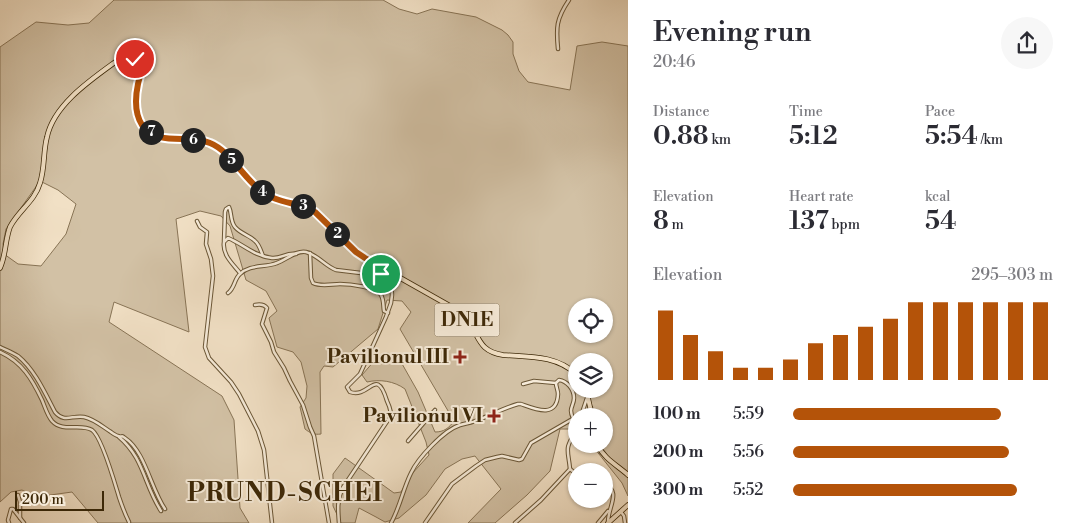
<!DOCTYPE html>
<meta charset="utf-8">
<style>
:root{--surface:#fff;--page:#f7f7f7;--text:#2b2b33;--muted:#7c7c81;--accent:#b45309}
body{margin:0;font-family:"Libre Bodoni",serif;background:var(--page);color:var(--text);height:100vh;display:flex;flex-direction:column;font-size:19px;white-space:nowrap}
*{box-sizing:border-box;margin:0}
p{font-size:16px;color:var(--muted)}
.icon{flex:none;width:28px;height:28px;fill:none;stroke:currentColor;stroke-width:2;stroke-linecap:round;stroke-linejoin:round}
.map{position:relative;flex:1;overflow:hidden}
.details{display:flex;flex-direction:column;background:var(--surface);width:450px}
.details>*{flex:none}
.fabs{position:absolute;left:568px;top:298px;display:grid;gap:10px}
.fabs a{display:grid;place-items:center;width:45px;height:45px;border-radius:50%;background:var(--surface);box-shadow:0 1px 4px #0004;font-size:25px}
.scale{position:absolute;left:15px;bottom:12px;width:89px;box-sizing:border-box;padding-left:5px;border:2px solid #3d2807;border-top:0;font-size:14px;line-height:18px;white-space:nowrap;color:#3d2807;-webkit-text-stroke:4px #f6ebd9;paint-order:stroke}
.pin{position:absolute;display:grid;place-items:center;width:42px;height:42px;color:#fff;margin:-21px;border:2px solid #fff;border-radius:50%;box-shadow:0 1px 5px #0007}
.km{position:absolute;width:25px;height:25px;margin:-12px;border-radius:50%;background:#222;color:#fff;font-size:14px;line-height:25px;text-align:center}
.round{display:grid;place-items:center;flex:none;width:52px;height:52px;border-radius:26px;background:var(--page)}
.overview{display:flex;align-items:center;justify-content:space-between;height:85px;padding:0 25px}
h1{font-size:28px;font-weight:600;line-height:38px}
.metrics{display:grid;grid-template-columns:repeat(3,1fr);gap:8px;height:85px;padding:5px 25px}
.metrics div{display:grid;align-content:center}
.metrics b{font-size:25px;font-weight:600}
.metrics small{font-size:14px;font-weight:400}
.metrics p{font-size:14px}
.chart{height:140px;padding:10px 25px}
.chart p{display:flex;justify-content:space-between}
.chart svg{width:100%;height:90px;margin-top:5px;stroke:var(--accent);stroke-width:6}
ul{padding:0 25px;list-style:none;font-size:16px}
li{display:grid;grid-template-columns:80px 60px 1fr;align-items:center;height:38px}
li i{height:12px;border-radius:6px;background:var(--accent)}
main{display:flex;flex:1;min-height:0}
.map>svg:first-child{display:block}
.green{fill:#d2c1a5;stroke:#887456;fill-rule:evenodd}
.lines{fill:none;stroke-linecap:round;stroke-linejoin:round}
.street-casing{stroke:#6a5636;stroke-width:4.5}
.primary-casing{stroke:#3d2807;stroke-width:5.5}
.street{stroke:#f6ebd9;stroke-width:2.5}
.primary{stroke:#f1e0c5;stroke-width:4}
.route-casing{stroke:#fff;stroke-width:10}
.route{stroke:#b45309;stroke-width:6}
.poi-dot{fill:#8f2418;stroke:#f6ebd9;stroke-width:2}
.labels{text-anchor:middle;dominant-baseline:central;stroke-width:4;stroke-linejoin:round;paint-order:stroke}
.shield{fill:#f6ebd9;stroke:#746246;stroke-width:1}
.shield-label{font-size:19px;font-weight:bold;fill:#3d2807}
.poi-label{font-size:20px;font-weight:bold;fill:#3d2807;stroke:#f6ebd9;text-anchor:end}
.district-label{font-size:25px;font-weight:bold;letter-spacing:1px;fill:#3d2807;stroke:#f6ebd9}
</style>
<main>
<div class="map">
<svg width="628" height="523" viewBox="0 0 628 523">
<rect width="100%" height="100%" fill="#f1e0c5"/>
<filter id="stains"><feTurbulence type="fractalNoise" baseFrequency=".004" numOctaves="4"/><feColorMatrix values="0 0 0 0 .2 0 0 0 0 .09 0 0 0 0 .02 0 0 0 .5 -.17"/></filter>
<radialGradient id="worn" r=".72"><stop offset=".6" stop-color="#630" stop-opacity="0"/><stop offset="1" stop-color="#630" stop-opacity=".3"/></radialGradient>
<path class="green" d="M 114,0 L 383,0 L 399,9 L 417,14 L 432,9 L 476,17 L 502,30 L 508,35 L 513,42 L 513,54 L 519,71 L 528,82 L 570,90 L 577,46 L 602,42 L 628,46 L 628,496 L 622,483 L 591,444 L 604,444 L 604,416 L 576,416 L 576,433 L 570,429 L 560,429 L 550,471 L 527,495 L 495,523 L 468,523 L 501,489 L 475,456 L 462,459 L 445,469 L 426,495 L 399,518 L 385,522 L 376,517 L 359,508 L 355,523 L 341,523 L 333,506 L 333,474 L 345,458 L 394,493 L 401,492 L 410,476 L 429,455 L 426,442 L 405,389 C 394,381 380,379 367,382 L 362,375 L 375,360 L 388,353 L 401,362 L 418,392 L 435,432 C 444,432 449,428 454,421 L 400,329 L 411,312 L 402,301 L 387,300 L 378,329 L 333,367 L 324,366 L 320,372 L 321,434 C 314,435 310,433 305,429 L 300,407 L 306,398 L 307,386 L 301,362 L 293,352 L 277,347 L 269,318 L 277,311 L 266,291 L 246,280 L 230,226 L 221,216 L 200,211 L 176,219 L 189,332 L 114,302 L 109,322 L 222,396 L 234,420 L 240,508 L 249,523 L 98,523 L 72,492 L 36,497 L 22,490 L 11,492 L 0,502 L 0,47 L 36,22 L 68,25 L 89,23 ZM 40,181 L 58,190 L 76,204 L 66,234 L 41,266 L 18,264 L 4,254 L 3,244 L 6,229 ZM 576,306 L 604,306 L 604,334 L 576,334 ZM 576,361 L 604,361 L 604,389 L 576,389 Z"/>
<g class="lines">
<g class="street-casing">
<g id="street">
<path d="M 558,49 C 556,28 556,19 569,0"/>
<path d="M 197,221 L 200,227 L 207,232 L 206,244 L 211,259 L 213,276 L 205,347 L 209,358 L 231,382 L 239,394 L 258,431 L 264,450 L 272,523"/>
<path d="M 224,241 L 225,212 L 226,209 L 229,207 C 232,213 230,221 235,227 C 241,234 249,235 255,241 C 259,244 261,251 263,256"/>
<path d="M 310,253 L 311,278 L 313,283 C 321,287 332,284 340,284 C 349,284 377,287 381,295 C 384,300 383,306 384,311 L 388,313"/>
<path d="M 240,273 C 233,264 222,255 224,242 L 228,238 C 243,244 254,256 272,258 C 281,259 287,252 296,254"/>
<path d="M 391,280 L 393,281 L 401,279"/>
<path d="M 228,293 C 235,288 234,279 240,274 C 250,264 265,268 277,263 C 286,260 296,250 306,252 C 318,255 325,266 336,270 L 369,274 L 381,274 L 390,280"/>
<path d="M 255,305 C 260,304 264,304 267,308 L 262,324 L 271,342 L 274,352 L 284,368 L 290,381 L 303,405 L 310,427 L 314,436 L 329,523"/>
<path d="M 0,347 C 6,350 12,352 18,356 C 35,370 45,393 55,412 C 64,423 72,415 84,417 C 94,419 103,427 111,432 C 112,433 117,436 118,436 C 125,438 119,434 125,438 C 145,451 151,489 165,509"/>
<path d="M 0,352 C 22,362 32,379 42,400 C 45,407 47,415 52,421 C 63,433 80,423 92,430 C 102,437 115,484 119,497 C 122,506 125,514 129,522"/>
<path d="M 523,384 L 534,381 L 556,383"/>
<path d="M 581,416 L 587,398"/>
<path d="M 584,416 L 591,408"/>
<path d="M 119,437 C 144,458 144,485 161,511"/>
<path d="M 408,441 L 435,410"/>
<path d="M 570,469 L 576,474"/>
<path d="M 604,484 C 622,491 608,507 608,522"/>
<path d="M 18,495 L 20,502 L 20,518"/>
<path d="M 621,512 L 624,516 L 625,523"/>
<path d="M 9,523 L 8,520 L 11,509 L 13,509 L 24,523"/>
<path d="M 339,523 C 338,511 337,500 342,489 L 390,417 L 391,413 C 390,408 389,405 387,401 C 376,365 370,399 350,392 L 347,387 L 360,374 L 386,317 L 391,303 L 392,295 L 391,280 L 394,275"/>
<path d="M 391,523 C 400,507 403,489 411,473 C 418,458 444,430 460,425 C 466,423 472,423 478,420 C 491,415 504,408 518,404 L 521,404 C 535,409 557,419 558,394 C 558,390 556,387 556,383 L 559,380 C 567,381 574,389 574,398 C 574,406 568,408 573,418"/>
<path d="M 425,523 L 452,484 L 476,466 L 485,460 L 497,457 L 502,456 L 519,460 L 522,459 L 531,443 L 576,417"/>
<path d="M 515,523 L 541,500 L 570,469 C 568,448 564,451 576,430"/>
<path d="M 598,523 L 608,511"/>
</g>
</g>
<g class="primary-casing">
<g id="primary">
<path d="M 0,268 C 6,255 5,240 10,227 C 18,211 35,201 40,183 C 45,168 43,152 47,137 C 54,104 92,79 118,60 L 125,58 L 131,58 L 135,59 L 140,65 L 140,72 L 135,96 L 136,107 L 140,120 L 149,132 L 157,136 L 163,138 L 175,140 L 201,140 L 213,143 L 224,152 L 260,191 L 272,198 L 310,209 L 321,218 L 348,245 L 365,258 L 450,306 C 456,310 463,314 468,321 C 480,337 478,351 503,355 C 529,357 556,355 576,374"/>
<path d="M 586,389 L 592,416"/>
<path d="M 597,444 C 604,459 617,465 628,475"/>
<path d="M 608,523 L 628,505"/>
</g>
</g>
<use href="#street" class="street"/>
<use href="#primary" class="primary"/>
</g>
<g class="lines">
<g class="route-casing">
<path id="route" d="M 135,59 C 138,62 140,65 141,69 C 141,74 139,79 138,84 C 135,98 134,112 142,125 C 159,148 188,133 210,143 C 230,151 243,177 260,190 C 274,202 293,202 310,209 L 315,212 L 356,252 L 365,258 L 394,275 L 390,280 L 381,274"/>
</g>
<use href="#route" class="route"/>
</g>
<g class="poi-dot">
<path d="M457.5 349.5h5v5h5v5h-5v5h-5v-5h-5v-5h5z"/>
<path d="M491.5 408.5h5v5h5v5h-5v5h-5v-5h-5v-5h5z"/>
</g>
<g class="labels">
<rect class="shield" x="434.5" y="303.5" width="65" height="33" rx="4"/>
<g class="shield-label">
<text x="467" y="320">DN1E</text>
</g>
<g class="poi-label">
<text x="449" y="357">Pavilionul III</text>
<text x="483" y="416">Pavilionul VI</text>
</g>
<g class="district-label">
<text x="285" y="493">PRUND-SCHEI</text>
</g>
</g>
<rect width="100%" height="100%" filter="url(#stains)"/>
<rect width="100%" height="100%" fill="url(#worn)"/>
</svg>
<div class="fabs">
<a><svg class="icon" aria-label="locate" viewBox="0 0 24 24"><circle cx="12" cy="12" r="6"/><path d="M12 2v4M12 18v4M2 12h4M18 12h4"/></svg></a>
<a><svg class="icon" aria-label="layers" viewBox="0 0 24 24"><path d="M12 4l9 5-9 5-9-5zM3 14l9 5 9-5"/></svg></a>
<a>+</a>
<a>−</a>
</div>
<div class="scale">200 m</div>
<div class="pin" style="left:381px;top:274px;background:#1e9e55"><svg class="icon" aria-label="arrive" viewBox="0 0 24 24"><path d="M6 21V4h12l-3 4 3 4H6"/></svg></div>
<div class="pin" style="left:135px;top:59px;background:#d93025"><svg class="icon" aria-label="check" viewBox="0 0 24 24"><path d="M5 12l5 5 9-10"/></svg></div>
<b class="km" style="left:337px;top:234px">2</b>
<b class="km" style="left:303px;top:206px">3</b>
<b class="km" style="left:262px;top:192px">4</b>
<b class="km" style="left:231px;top:160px">5</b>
<b class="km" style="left:193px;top:140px">6</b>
<b class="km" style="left:151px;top:132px">7</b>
</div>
<section class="details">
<div class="overview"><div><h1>Evening run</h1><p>20:46</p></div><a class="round"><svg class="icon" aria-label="share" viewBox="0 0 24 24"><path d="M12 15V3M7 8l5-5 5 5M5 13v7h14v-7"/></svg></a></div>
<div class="metrics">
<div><p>Distance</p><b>0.88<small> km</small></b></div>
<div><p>Time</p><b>5:12</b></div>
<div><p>Pace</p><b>5:54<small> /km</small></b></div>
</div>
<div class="metrics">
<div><p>Elevation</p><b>8<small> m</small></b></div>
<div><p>Heart rate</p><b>137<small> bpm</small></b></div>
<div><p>kcal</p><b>54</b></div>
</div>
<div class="chart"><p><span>Elevation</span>295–303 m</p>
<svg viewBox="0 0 160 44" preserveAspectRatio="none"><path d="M5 44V10M15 44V22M25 44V30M35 44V38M45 44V38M55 44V34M65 44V26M75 44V22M85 44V18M95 44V14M105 44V6M115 44V6M125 44V6M135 44V6M145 44V6M155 44V6"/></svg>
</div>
<ul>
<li><b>100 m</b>5:59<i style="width:80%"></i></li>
<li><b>200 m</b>5:56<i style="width:83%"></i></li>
<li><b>300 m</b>5:52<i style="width:86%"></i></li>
</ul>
</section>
</main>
